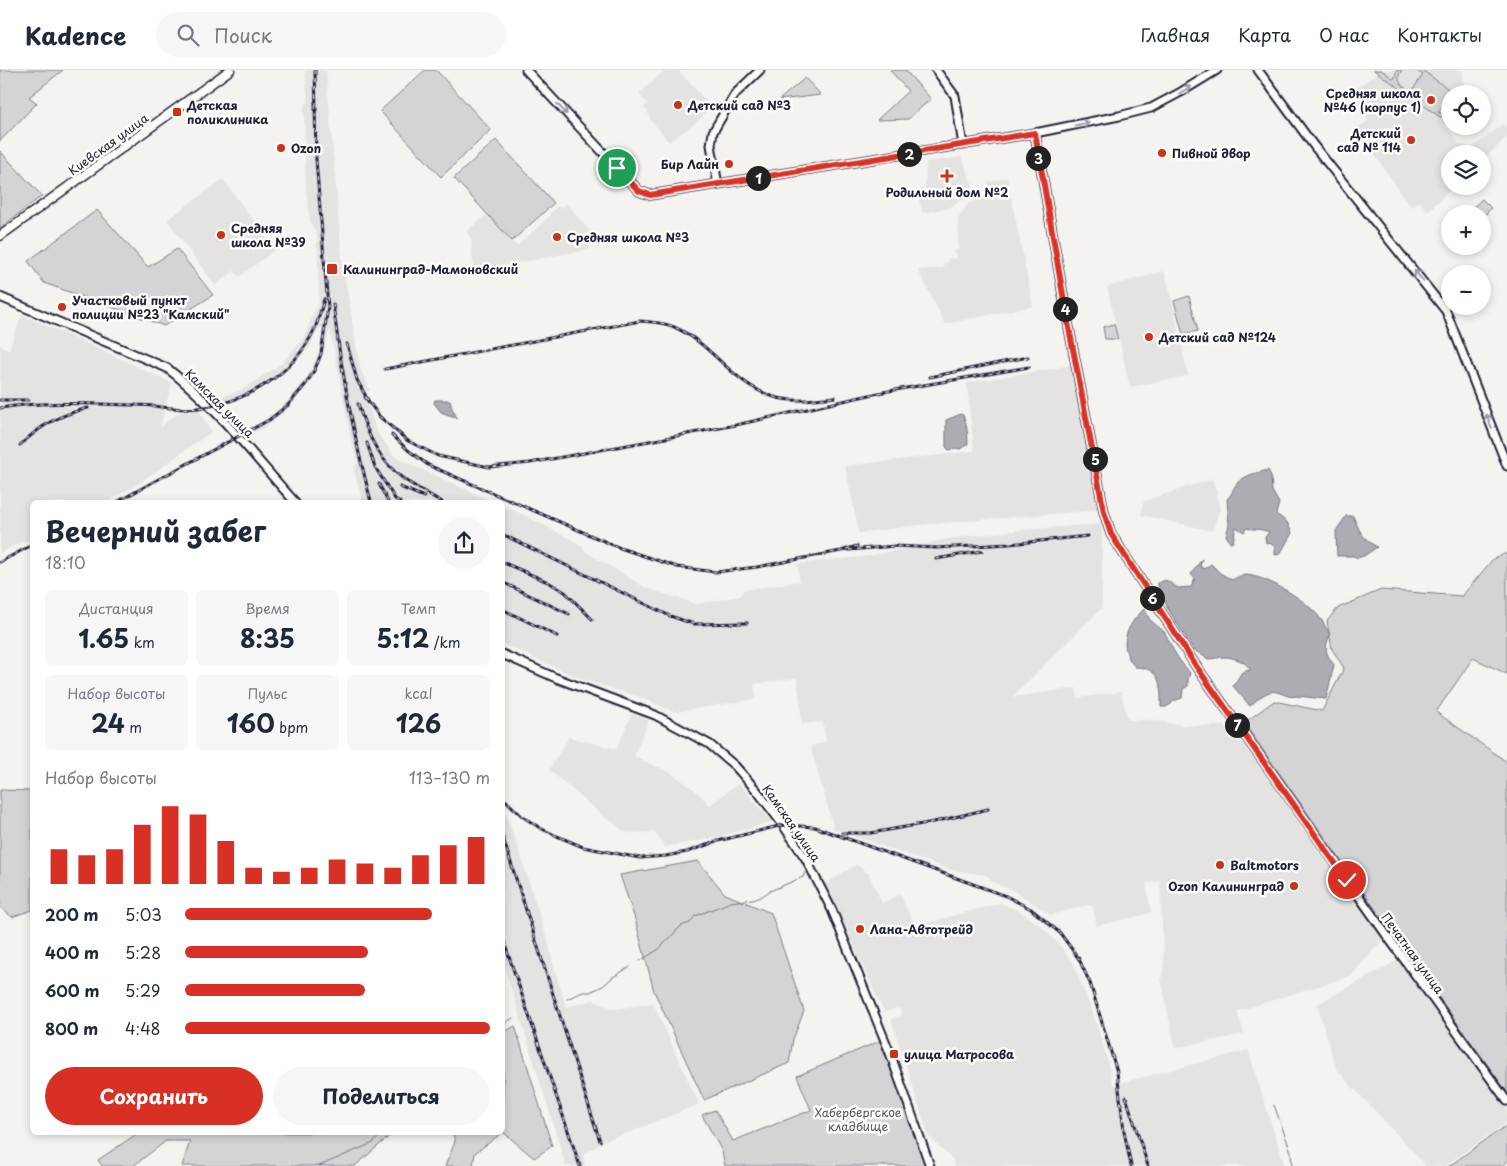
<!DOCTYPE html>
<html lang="ru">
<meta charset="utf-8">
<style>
:root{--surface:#fff;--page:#f6f6f7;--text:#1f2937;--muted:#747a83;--line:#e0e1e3;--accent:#d93025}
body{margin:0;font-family:"Playpen Sans",sans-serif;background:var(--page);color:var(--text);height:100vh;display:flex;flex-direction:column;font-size:19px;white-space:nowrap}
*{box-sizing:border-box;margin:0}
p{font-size:16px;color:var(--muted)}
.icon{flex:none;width:28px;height:28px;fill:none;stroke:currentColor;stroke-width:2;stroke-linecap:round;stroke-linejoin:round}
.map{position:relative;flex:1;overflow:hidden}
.drawer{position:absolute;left:30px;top:430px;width:475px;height:635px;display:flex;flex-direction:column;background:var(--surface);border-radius:8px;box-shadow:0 2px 8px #0003}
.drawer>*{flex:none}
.buttons{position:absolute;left:1441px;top:15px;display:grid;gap:10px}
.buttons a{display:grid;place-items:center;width:50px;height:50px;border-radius:50%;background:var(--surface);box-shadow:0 2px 8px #0003;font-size:25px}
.pin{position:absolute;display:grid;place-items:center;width:42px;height:42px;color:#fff;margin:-21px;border:2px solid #fff;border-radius:50%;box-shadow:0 1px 5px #0007}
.km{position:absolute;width:25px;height:25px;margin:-12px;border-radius:50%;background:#222;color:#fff;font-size:14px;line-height:25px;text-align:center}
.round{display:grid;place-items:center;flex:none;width:52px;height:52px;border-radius:26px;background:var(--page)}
.head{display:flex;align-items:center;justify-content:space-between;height:85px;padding:0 15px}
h1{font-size:28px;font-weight:700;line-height:38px}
.metrics{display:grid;grid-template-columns:repeat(3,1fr);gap:8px;height:85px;padding:5px 15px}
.metrics div{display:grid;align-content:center;border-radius:8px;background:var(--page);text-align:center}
.metrics b{font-size:25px;font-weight:700}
.metrics small{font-size:14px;font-weight:400}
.metrics p{font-size:14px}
.chart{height:140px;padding:10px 15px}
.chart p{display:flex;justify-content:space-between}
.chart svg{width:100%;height:90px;margin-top:5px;stroke:var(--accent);stroke-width:6}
.action{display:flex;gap:10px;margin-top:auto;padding:10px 15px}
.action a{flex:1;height:58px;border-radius:30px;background:var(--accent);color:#fff;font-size:20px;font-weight:700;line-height:58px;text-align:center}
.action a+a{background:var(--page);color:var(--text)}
ul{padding:0 15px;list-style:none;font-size:16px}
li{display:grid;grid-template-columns:80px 60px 1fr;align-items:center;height:38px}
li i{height:12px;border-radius:6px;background:var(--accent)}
header{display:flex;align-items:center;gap:30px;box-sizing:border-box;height:70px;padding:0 25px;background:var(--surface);border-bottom:1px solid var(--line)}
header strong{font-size:24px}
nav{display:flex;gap:28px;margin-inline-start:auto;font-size:18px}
.search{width:350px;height:45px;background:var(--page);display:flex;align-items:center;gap:12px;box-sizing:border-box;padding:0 18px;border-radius:28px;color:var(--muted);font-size:19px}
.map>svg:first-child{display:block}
.built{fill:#e4e3e2}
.green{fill:#d5d4d5;stroke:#7c7b88}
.water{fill:#acacb2;stroke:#757582}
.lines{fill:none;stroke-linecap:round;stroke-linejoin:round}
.stream{stroke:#757582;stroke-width:1}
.secondary-casing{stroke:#22223b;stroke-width:11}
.primary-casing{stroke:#22223b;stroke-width:11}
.secondary{stroke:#fdfcf7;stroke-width:7}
.primary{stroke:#fdfcf7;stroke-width:8}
.rail-casing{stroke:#22223b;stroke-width:3}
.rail{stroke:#fdfcf7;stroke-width:1;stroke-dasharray:4;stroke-linecap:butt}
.oneway{stroke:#9a9aa2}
.route-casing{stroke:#fff;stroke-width:10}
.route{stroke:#d93025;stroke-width:6}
.poi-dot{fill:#c8321e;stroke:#fdfcf7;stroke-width:2}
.labels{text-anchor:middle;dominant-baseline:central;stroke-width:5;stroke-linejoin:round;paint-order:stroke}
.poi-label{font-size:12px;font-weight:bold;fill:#22223b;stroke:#fdfcf7;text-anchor:start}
.street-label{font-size:12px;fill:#22223b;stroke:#fdfcf7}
.park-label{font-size:12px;fill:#585769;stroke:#fdfcf7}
</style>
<header>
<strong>Kadence</strong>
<div class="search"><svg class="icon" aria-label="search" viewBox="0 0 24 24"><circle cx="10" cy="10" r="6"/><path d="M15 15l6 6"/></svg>Поиск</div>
<nav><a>Главная</a><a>Карта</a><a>О нас</a><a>Контакты</a></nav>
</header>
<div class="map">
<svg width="1507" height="1096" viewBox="0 0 1507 1096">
<rect width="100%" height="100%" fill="#f4f3ef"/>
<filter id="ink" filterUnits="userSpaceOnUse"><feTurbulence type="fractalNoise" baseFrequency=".02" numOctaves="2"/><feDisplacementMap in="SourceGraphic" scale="10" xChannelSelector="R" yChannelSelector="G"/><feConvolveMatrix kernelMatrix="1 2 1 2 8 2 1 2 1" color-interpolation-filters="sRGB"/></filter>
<g filter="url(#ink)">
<g class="built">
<path d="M 305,0 L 326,0 L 342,190 L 360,298 L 370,320 L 365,323 L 376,361 L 395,387 L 493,432 L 363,432 L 353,398 L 358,393 L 351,369 L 330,259 L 320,292 L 311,310 L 293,334 L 276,349 L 262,359 L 241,368 L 238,365 L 274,343 L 290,329 L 307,307 L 317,287 L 324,260 L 319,258 L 310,276 L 296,291 L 269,313 L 246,325 L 217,334 L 210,336 L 206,331 L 242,320 L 281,294 L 303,269 L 319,232 L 317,165 L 310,151 L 306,119 L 304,37 L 308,31 Z"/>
<path d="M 665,0 L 678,0 L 712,37 L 697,52 L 669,72 L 650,49 L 648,42 L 643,38 L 647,34 L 639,24 Z"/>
<path d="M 1372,0 L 1463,0 L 1462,11 L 1474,24 L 1450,24 L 1450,50 L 1445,55 L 1460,74 L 1472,78 L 1503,54 L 1507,58 L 1507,67 L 1483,90 L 1482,84 L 1450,84 L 1450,116 L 1454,116 L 1428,141 L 1419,131 L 1411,137 L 1358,61 L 1359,57 L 1369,50 L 1358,34 L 1356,18 L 1377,4 Z"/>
<path d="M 962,87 L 975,122 L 949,138 L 922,143 L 917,120 L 925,118 L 926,92 Z"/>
<path d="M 1007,107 L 1033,236 L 945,254 L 918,200 L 944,198 L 943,194 L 947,192 L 947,189 L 957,188 L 957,183 L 953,184 L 953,181 L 958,180 L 958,148 L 969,133 L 991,126 L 988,112 Z"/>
<path d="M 223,109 L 275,180 L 239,207 L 234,201 L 215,215 L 167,150 Z"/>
<path d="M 566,133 L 591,163 L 587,166 L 589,169 L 586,171 L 591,179 L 475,201 L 472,184 L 471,168 L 466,162 L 486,145 L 517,176 L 550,146 L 549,144 L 558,136 L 561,138 Z"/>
<path d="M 1164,201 L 1170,221 L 1188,306 L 1130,317 L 1107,217 Z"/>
<path d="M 22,245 L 95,277 L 172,313 L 160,357 L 180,341 L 198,339 L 211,362 L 135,416 L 106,432 L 32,432 L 32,471 L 24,471 L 0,483 L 0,275 L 9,280 Z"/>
<path d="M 1073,295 L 1099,440 L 920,455 L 859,463 L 845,396 L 974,381 L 967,313 Z"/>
<path d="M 1212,409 L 1217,422 L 1220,439 L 1212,461 L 1141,445 L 1144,431 Z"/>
<path d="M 503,437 L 511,440 L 512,439 L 576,472 L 588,483 L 646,518 L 697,534 L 734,527 L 738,527 L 741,525 L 743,520 L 800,511 L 797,494 L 869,486 L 952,468 L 1020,460 L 1102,454 L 1102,538 L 1012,627 L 1076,618 L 1078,628 L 1121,622 L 1128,650 L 1151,650 L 1182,655 L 1226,656 L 1229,668 L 1245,675 L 1383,869 L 1351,906 L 1237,941 L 1244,964 L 1175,978 L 1161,909 L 1164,897 L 1160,811 L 1146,813 L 1151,843 L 1097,856 L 1092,834 L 1051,845 L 1014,821 L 992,812 L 987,805 L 951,800 L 834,759 L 810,676 L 826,672 L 823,652 L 801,654 L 801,638 L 797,608 L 754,614 L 756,629 L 675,642 L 642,628 L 576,607 L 503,574 Z"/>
<path d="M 632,644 L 649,650 L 634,686 L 671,703 L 695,720 L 710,735 L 739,713 L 772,752 L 714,768 L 664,777 L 663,772 L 654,762 L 627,763 L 601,744 L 549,700 L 569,667 L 616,679 Z"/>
<path d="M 502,736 L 515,768 L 548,871 L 555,901 L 566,937 L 593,930 L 614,939 L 653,933 L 699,1034 L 633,1061 L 606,1070 L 583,1085 L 585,1096 L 566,1096 L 503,892 Z"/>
<path d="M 856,795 L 868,803 L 882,833 L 900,824 L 915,856 L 1001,833 L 1021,842 L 1042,857 L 1055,870 L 1073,892 L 1096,952 L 1106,985 L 1113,1015 L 1248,980 L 1284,1093 L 1284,1096 L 954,1096 L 953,1090 L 929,1067 L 891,949 L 902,945 L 899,938 L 884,942 L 825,814 Z"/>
<path d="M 1402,888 L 1507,1036 L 1507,1052 L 1445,1096 L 1426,1096 L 1336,999 L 1317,934 Z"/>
</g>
<g class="green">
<path d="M 0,0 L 63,0 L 29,27 L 37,33 L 0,71 Z"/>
<path d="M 425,0 L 436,0 L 491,60 L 441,107 L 380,41 Z"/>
<path d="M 890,0 L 905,0 L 931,29 L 908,49 L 877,50 L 908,21 Z"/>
<path d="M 1374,0 L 1381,0 L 1394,9 L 1397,0 L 1402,0 C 1394,10 1402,16 1411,22 L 1423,5 L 1416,0 L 1422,0 L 1455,24 L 1450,24 L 1438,42 L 1443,44 L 1450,43 L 1450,47 L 1440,47 Z"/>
<path d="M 805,8 L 821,25 L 779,30 Z"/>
<path d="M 496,70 L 554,133 L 512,171 L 454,108 Z"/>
<path d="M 0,81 L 42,126 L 0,158 Z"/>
<path d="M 1482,129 L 1491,138 L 1483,147 L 1482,144 L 1466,144 Z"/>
<path d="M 97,140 L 148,197 L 177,179 L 213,225 L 164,256 L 44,213 L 28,191 Z"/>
<path d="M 1189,226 L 1198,261 L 1183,264 L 1174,231 Z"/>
<path d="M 1114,254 L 1118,269 L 1105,269 L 1103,257 Z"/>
<path d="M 1507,483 L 1507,604 L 1473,588 L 1436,642 L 1507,692 L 1507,1022 L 1386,854 L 1244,653 L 1274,631 L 1322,641 L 1344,598 L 1332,579 L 1327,551 L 1338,538 L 1381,520 L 1462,526 L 1493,489 Z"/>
<path d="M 0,720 L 32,721 L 32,840 L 12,847 L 0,837 Z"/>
<path d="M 698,791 L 725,824 L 771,843 L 804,941 L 793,969 L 789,993 L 704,1030 L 654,921 L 635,849 L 620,805 Z"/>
<path d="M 515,956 L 552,1076 L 534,1088 L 503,1062 L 503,963 Z"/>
<path d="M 880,971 L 926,1096 L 725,1096 L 722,1081 L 702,1045 L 715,1040 L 733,1071 L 811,1040 L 797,1006 Z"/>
<path d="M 1507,1055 L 1507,1092 L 1502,1096 L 1449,1096 Z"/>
<path d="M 138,1063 L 393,1063 L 355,1096 L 182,1096 L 190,1071 L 166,1071 L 133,1096 L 102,1096 L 98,1090 Z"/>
<path d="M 453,1063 L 453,1062 L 502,1063 L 475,1083 L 473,1096 L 445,1096 L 455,1072 Z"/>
</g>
<g class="water">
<path d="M 435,330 L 447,330 L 451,332 L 451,336 L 457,348 L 441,342 L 434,333 Z"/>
<path d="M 961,344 L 963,345 C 967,355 968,365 968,374 L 960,379 L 956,378 L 949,380 L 946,377 L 946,350 Z"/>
<path d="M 1268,400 L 1271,406 L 1272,421 L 1279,433 L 1276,444 L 1287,452 L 1292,463 L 1280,484 L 1275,485 L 1275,478 L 1272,474 L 1266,473 L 1265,467 L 1269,462 C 1260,458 1254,460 1246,458 L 1244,462 L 1236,457 L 1233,472 L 1230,473 L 1226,465 L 1229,455 L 1227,429 C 1232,425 1232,421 1235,416 C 1242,405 1257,403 1268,400 Z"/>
<path d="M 1346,446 L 1353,446 C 1360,462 1362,468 1377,477 L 1364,486 L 1357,488 L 1354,486 L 1337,486 L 1336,461 Z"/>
<path d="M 1202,489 L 1200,496 L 1204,499 L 1211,494 L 1220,503 L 1232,510 C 1237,507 1241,505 1247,505 C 1268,507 1308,531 1320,548 C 1324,553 1327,560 1330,565 C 1324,578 1325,583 1334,595 L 1326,629 L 1296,626 C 1289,628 1284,624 1277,622 C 1267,619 1257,630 1250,636 L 1233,616 L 1242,602 L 1250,600 C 1248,592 1233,587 1225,587 C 1219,587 1213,589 1208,589 L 1194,580 L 1168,539 L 1157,513 L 1166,510 L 1178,518 L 1191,517 L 1195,509 L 1191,504 Z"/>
<path d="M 1144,539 C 1147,542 1148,547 1150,550 C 1155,555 1164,559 1167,567 C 1173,581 1180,592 1190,603 L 1188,609 L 1188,616 L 1183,619 L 1182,628 L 1173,631 L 1171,634 L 1166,637 L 1161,637 C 1161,616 1162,598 1135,597 C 1117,576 1126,556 1144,539 Z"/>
</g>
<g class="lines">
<g class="stream">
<path d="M 640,891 L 659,879 L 681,856 L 690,853 L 695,846 L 731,832 L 759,828 L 770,821 L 803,807 L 805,802"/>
<path d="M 567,929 L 583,922 L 590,922 L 603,916 L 613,907 L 630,897"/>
<path d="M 502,955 L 513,948"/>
<path d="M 1274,1035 L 1291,1082 L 1292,1096"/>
<path d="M 319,1096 L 373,1073 L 383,1062"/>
</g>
<g class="secondary-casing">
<g id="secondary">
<path d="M 526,0 L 639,121 L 650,125 L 1035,63 L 1119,46 L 1151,38 L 1181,22 L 1217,0"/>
<path d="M 936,0 L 955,26 L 963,75"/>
<path d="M 1258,0 L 1314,76 L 1446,241 L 1507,396"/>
<path d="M 1035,63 L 1066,242 L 1104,442 L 1111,464 L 1196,596 L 1385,863 L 1507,1031"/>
<path d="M 718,115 L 711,75 L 713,62 L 735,24 L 760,0"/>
<path d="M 0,227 L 167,298 C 216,336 254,387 295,432"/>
<path d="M 502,584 L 556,608 L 655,645 L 709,674 L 735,696 L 758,722 L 783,755 L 806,789 L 832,840 L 890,983 L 930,1096"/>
</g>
</g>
<g class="primary-casing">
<path id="primary" d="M 0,166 L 230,0"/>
</g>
<use href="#secondary" class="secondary"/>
<use href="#primary" class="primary"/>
<g class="rail-casing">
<g id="rail">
<path d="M 315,0 L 316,40"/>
<path d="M 333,234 C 341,301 354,368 371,432"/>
<path d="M 347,274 L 357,310 L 369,332"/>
<path d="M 385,299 L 640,251 C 651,252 664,252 674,257 C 713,274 731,313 774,327 C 794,333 815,329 835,327"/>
<path d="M 930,307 L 1028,287"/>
<path d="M 365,327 L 380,347 L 408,371 L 438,386 L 489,397 L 530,393 L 736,355 L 883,322 L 1029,297"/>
<path d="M 0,330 L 28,330"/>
<path d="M 358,334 C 367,363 379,392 405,410 C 417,418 430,425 442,432"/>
<path d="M 0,338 C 44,331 92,334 137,335 C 157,335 178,341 198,338 C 247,332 294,305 315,258 C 319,249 321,239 324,229"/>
<path d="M 392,365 L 408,380 L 428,395 L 620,478 L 677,497 L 716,502 L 757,497 L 841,481 L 857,476"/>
<path d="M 367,373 L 375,397 L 395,429 L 400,432"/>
<path d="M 20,375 C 43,354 57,346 88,338"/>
<path d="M 379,414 L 388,432"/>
<path d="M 400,417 L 424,427"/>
<path d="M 117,432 L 153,412 L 269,350 L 288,335 L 306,314 L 315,299 L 321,284 L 328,237 L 316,90 L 315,32"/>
<path d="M 502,464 L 670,546 L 694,554 L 747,553"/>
<path d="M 849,480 L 895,476 L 936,478 L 1009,474 L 1088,466"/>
<path d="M 936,489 L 982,481"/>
<path d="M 0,492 L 32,475"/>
<path d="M 502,492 L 548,512 L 565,522 L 592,549"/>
<path d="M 502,512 L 569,544"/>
<path d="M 502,539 L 557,566"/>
<path d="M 502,727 L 522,746 L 540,758 L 557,766 L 583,777 L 640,788 L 666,786 L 687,782 L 718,771 L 783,755 L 815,757 L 1006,826 L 1031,839 L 1060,863 L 1079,889 L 1090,913 L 1117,1002 L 1124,1061 L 1131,1096"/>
<path d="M 842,763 L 871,763 L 934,752 L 988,739"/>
<path d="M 502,765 L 600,1071"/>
<path d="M 502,866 L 580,1096"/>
<path d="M 1126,1027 L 1148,1096"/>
</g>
</g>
<use href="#rail" class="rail"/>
</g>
<defs><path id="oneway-shaft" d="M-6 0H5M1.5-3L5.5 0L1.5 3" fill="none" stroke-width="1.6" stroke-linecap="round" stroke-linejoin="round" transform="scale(1.25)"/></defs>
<g class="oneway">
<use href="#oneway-shaft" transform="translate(1185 20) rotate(-30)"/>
<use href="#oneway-shaft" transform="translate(562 39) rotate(47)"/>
<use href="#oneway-shaft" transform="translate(1082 54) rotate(-12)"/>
<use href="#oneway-shaft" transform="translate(1419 206) rotate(-129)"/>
<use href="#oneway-shaft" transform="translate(1489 351) rotate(-112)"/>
</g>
</g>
<g class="lines" filter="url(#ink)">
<g class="route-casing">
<path id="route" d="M 617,98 L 639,121 L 650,125 L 1035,63 L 1066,242 L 1104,442 L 1111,464 L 1196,596 L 1347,810"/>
</g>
<use href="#route" class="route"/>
</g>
<g class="poi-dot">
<circle cx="1431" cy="30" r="5"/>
<circle cx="678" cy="35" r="5"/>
<rect x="172" y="37" width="10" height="10" rx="2.5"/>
<circle cx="1411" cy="70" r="5"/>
<circle cx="281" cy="78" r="5"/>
<circle cx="1162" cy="83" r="5"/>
<circle cx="729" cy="94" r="5"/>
<path d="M944.5 98.5h5v5h5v5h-5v5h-5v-5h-5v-5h5z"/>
<circle cx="221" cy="165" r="5"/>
<circle cx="557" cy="167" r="5"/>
<rect x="326" y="193" width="12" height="12" rx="2.5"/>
<circle cx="62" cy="237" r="5"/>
<circle cx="1149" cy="267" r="5"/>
<circle cx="1220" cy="795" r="5"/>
<circle cx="1294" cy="816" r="5"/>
<circle cx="860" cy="859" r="5"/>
<rect x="889" y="979" width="10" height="10" rx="2.5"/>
</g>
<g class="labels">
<g class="poi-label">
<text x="1421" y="23" text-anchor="end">Средняя школа<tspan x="1421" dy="14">№46 (корпус 1)</tspan></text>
<text x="187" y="35">Детская<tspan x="187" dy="14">поликлиника</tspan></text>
<text x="688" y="35">Детский сад №3</text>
<text x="1401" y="63" text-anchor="end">Детский<tspan x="1401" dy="14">сад № 114</tspan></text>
<text x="291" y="78">Ozon</text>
<text x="1172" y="83">Пивной двор</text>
<text x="719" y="94" text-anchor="end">Бир Лайн</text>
<text x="947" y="122" text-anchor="middle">Родильный дом №2</text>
<text x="231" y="158">Средняя<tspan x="231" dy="14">школа №39</tspan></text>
<text x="567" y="167">Средняя школа №3</text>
<text x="343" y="199">Калининград-Мамоновский</text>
<text x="72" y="230">Участковый пункт<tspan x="72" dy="14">полиции №23 "Камский"</tspan></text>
<text x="1159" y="267">Детский сад №124</text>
<text x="1230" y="795">Baltmotors</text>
<text x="1284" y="816" text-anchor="end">Ozon Калининград</text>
<text x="870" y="859">Лана-Автотрейд</text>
<text x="904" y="984">улица Матросова</text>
</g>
<g class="street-label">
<text transform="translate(108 74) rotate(-36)">Киевская улица</text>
<text transform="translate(220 333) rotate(45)">Камская улица</text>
<text transform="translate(792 753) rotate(55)">Камская улица</text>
<text transform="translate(1413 883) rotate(54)">Печатная улица</text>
</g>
<g class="park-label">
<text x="858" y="1042">Хабербергское<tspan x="858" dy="14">кладбище</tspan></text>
</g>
</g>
</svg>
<div class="buttons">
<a><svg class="icon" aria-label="locate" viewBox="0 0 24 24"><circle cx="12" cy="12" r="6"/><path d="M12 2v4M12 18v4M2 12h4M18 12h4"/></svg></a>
<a><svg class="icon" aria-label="layers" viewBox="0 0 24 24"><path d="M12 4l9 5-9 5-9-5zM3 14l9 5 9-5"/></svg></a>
<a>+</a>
<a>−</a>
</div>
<div class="pin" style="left:617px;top:98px;background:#1e9e55"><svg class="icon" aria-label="arrive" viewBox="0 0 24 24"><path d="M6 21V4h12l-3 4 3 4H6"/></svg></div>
<div class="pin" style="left:1347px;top:810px;background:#d93025"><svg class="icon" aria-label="check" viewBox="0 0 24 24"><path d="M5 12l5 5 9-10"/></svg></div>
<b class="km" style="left:758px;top:108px">1</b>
<b class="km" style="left:909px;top:84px">2</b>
<b class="km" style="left:1038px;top:88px">3</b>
<b class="km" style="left:1065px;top:239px">4</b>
<b class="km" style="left:1095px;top:389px">5</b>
<b class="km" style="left:1152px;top:528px">6</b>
<b class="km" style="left:1237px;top:655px">7</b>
<section class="drawer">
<div class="head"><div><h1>Вечерний забег</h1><p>18:10</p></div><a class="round"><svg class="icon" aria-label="share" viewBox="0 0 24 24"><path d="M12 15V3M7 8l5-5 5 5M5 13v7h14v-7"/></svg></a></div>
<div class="metrics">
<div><p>Дистанция</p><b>1.65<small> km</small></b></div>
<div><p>Время</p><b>8:35</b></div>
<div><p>Темп</p><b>5:12<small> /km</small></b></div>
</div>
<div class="metrics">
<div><p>Набор высоты</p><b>24<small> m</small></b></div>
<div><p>Пульс</p><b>160<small> bpm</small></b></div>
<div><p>kcal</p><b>126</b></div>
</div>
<div class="chart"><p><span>Набор высоты</span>113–130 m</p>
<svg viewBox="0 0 160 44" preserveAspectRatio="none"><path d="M5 44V27M15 44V30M25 44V27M35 44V15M45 44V6M55 44V10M65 44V23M75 44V36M85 44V38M95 44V36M105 44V32M115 44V34M125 44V36M135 44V30M145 44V25M155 44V21"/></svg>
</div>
<ul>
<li><b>200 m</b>5:03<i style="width:81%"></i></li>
<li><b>400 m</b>5:28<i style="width:60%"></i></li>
<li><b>600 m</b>5:29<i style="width:59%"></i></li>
<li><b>800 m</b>4:48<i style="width:100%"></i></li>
</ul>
<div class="action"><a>Сохранить</a><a>Поделиться</a></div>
</section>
</div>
